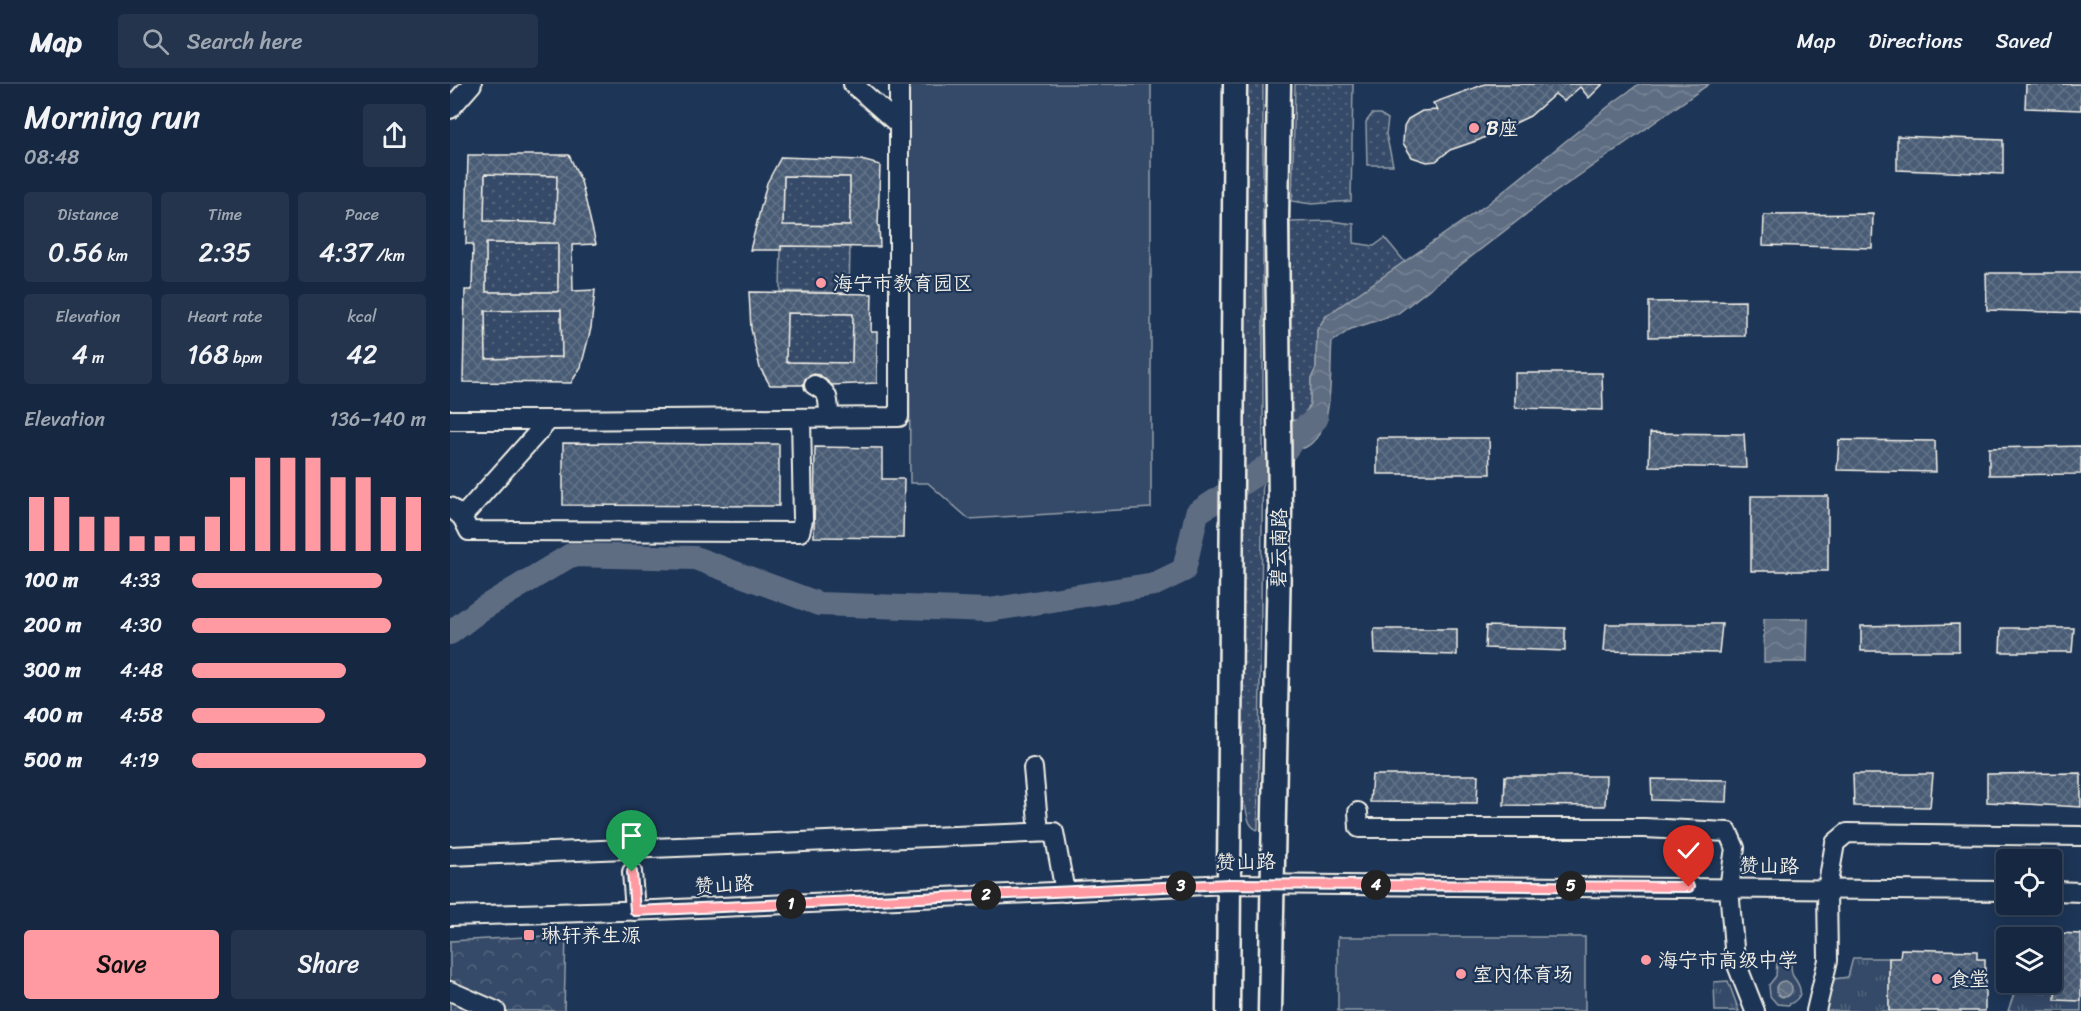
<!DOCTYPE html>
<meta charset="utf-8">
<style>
:root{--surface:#162841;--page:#23344c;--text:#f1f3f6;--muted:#9ea6b1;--line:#35445a;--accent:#ff9aa2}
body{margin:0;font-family:Sriracha,"LXGW WenKai TC",sans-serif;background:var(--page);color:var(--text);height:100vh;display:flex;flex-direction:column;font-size:22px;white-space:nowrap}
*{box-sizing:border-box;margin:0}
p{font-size:20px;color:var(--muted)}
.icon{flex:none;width:33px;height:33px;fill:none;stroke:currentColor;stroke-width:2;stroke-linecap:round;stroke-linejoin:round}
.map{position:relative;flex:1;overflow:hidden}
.side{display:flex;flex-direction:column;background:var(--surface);width:450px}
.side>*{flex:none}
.fabs{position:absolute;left:1546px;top:765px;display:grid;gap:12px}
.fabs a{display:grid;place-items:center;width:66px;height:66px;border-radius:6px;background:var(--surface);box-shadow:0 3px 15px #0003,0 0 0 2px var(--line);font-size:30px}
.pin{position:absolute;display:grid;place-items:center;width:51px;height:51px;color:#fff;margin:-62px -26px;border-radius:50% 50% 50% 0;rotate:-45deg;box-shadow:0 0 6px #0007}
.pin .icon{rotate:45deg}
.km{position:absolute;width:30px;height:30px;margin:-15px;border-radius:50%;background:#222;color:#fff;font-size:16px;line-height:30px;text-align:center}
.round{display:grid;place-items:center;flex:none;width:63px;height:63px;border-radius:6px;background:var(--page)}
.head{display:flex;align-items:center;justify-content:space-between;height:102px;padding:0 24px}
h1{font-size:33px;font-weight:600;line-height:45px}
.metrics{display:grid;grid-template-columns:repeat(3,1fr);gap:9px;height:102px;padding:6px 24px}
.metrics div{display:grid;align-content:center;border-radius:6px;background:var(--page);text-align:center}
.metrics b{font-size:26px;font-weight:600}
.metrics small{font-size:16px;font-weight:400}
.metrics p{font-size:16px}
.chart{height:168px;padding:12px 24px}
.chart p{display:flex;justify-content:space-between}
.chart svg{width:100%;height:108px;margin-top:6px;stroke:var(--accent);stroke-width:6}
.cta{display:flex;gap:12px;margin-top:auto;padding:12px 24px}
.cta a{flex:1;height:69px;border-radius:6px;background:var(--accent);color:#111;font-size:24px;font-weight:600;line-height:69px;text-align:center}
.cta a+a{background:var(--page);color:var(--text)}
ul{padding:0 24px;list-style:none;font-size:20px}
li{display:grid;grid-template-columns:96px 72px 1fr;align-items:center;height:45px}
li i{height:15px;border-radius:8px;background:var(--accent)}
header{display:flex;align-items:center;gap:36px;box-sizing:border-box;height:84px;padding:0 30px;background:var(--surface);border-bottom:2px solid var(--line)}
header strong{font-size:28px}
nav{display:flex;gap:33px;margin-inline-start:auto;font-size:21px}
.search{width:420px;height:54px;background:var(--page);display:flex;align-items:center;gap:15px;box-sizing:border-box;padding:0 21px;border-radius:6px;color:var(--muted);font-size:22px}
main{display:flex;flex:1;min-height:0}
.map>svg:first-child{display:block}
.grass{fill:url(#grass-tufts);stroke:#949ea8;stroke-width:1.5}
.forest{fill:url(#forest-crowns);stroke:#949ea8;stroke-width:1.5}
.garden{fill:url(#garden-dots);stroke:#949ea8;stroke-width:1.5}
.pitch{fill:#354a67;stroke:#949ea8;stroke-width:1.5}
.water{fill:url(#water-waves);stroke:#9aa2ab;stroke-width:1.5}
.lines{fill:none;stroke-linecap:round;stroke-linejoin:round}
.river{stroke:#5e6d82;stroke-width:24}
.building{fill:url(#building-cross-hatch);stroke:#f4f1e8;stroke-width:1.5;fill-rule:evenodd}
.minor-casing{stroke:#f4f1e8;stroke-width:22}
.major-casing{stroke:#f4f1e8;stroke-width:27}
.minor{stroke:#1d3557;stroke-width:18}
.major{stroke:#1d3557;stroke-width:22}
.route-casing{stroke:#fff;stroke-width:12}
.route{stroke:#ff9aa2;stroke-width:8}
.poi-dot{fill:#ff9aa2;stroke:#1d3557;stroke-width:2}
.labels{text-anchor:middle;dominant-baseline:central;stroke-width:4.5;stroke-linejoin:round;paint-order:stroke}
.poi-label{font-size:20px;fill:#f4f1e8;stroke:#1d3557;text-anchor:start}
.street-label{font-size:20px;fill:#f4f1e8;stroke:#1d3557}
</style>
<header>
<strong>Map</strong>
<div class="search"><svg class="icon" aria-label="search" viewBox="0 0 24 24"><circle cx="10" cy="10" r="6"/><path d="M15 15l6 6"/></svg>Search here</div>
<nav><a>Map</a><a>Directions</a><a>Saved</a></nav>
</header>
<main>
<section class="side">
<div class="head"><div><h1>Morning run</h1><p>08:48</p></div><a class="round"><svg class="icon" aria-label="share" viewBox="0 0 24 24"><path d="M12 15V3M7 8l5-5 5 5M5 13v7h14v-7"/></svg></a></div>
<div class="metrics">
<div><p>Distance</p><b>0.56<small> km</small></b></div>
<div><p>Time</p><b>2:35</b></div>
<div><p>Pace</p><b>4:37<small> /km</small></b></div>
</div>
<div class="metrics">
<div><p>Elevation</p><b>4<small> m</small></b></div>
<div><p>Heart rate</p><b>168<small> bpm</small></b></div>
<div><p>kcal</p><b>42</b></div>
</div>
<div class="chart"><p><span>Elevation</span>136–140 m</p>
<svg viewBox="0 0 160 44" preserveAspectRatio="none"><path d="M5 44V22M15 44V22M25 44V30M35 44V30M45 44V38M55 44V38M65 44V38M75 44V30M85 44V14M95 44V6M105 44V6M115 44V6M125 44V14M135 44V14M145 44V22M155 44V22"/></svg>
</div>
<ul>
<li><b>100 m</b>4:33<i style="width:81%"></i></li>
<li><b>200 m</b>4:30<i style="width:85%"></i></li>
<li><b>300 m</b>4:48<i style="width:66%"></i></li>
<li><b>400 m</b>4:58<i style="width:57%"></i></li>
<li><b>500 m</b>4:19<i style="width:100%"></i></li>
</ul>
<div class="cta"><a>Save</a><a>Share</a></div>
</section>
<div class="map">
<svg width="1631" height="927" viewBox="0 0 1631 927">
<defs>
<pattern id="grass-tufts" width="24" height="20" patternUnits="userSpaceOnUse" patternTransform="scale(1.5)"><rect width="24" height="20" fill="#354a67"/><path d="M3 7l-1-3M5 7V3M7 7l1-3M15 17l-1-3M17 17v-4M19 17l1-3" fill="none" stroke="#53657d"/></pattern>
<pattern id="forest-crowns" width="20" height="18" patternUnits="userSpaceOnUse" patternTransform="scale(1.5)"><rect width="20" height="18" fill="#354a67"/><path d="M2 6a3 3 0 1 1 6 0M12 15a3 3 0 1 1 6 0" fill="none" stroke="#53657d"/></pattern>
<pattern id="garden-dots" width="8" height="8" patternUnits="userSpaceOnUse" patternTransform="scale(1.5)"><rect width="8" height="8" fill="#354a67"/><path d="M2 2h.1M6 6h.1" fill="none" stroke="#53657d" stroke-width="1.8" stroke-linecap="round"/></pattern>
<pattern id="water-waves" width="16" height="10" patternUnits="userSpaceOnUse" patternTransform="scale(1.5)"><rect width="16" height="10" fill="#5e6d82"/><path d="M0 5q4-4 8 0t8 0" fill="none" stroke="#768294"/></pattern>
<pattern id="building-cross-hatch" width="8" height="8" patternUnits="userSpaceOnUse" patternTransform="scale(1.5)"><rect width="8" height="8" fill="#485b74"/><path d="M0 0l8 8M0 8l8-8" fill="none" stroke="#637388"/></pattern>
</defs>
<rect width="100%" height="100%" fill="#1d3557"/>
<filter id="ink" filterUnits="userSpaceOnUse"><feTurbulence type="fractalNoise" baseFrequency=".0167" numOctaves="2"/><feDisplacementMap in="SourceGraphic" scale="12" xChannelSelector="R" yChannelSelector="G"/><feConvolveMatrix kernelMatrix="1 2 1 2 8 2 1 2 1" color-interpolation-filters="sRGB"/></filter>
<g filter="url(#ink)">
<g class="grass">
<path d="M 1403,874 L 1439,874 L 1439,927 L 1375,927 L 1384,895 L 1398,893 Z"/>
<path d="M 1327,877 L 1341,877 C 1341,882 1341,888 1343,892 C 1352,904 1355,913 1338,921 L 1327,920 L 1320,912 L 1319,901 L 1326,892 Z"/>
<path d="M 1278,897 L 1289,927 L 1265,927 L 1264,898 Z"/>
<path d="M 1606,906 L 1631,917 L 1631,927 L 1558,927 L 1565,907 Z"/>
</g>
<path class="forest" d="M 116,851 L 114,927 L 0,927 L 0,857 Z"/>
<g class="garden">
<path d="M 796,0 L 813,0 L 813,366 L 808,746 C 795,741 799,728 793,717 L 790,716 Z"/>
<path d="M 845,0 L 903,0 L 901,117 L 862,120 L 842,117 Z"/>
<path d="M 922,30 L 930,30 L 938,35 L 936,50 L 943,81 L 917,81 L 916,38 Z"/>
<path d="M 35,90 L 107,92 L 106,139 L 34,137 Z"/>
<path d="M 334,92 L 400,93 L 400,142 L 333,141 Z"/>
<path d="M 880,137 L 904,140 L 904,159 L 924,162 L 935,154 L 955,178 L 876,232 L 867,246 L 866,284 L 861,295 L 860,320 L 853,335 L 841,337 L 840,138 Z"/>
<rect x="36" y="159" width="72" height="49"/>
<path d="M 331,162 L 400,163 L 399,209 L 330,207 Z"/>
<path d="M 111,226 L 112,273 L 36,275 L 35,227 Z"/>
<path d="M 337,229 L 403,230 L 402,279 L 336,278 Z"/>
</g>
<g class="pitch">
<path d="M 458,0 L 701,0 L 701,424 L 519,435 L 478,399 L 460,399 Z"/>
<rect x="888" y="853" width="247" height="74"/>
</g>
<g class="water">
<path d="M 1189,0 L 1259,0 L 1097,114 L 947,230 L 901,245 L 882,258 C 879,287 886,347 856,363 C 852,365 846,365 842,366 L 841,337 L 853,335 L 860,320 L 861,295 L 866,284 L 867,246 L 876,232 L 1039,119 L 1164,18 Z"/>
<path d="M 1314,535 L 1358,535 L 1357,578 L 1314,578 Z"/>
<circle cx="1334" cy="905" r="8"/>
</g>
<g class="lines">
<path class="river" d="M 0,549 L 30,526 L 121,471 L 245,474 L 369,520 L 539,526 L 705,500 L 734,486 L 747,429 L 829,375 L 847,350 L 866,335"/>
</g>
<g class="building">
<path d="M 1035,0 L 1153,0 L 1139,14 L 1130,3 L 1114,17 L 1105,10 L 1080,32 L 1029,56 L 1000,66 L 986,77 L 977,78 L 962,73 L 953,59 L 954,42 L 958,35 L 972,27 L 988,26 L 983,19 Z"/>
<path d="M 1576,0 L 1631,0 L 1631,26 L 1575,24 Z"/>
<path d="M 1447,52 L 1553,56 L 1553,90 L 1447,86 Z"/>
<path d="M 18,71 L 119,71 L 131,97 L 146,160 L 122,161 L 123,207 L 145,206 L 141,244 L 131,283 L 121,299 L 13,298 L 15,206 L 22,206 L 23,160 L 16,160 ZM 35,90 L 107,92 L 106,139 L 34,137 ZM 36,159 L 108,159 L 108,208 L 36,208 ZM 111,226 L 112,273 L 36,275 L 35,227 Z"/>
<path d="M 331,73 L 411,76 L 430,81 L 428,142 L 429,142 L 430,163 L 331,162 L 331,166 L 300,166 L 317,99 ZM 334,92 L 400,93 L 400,142 L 333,141 Z"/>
<path d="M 1423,130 L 1422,164 L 1313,161 L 1314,131 Z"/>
<path d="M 1536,189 L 1631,189 L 1631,229 L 1537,226 Z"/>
<path d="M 299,208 L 422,210 L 421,248 L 427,248 L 427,299 L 382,301 L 370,291 L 364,290 L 355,295 L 353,301 L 320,301 L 310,284 L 301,245 ZM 337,229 L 403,230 L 402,279 L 336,278 Z"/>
<path d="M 1295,217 L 1295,252 L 1199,253 L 1199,218 Z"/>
<path d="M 1065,289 L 1152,289 L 1153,326 L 1065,324 Z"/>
<path d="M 1200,349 L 1294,350 L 1296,384 L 1199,382 Z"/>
<path d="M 927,354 L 1039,354 L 1040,390 L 927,390 Z"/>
<path d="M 1389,356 L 1485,357 L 1486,388 L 1387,386 Z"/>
<path d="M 113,359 L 329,360 L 329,422 L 113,421 Z"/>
<path d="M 1631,362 L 1631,390 L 1539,391 L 1539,364 Z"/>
<path d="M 365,363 L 432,364 L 432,395 L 454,395 L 453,454 L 364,453 Z"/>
<rect x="1301" y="412" width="77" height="75"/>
<path d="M 1156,540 L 1272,540 L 1269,569 L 1154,567 Z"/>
<path d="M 1509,540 L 1509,567 L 1411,567 L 1411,542 Z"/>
<path d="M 1036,542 L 1115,544 L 1115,567 L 1035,564 Z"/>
<path d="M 1551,544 L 1624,544 L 1622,568 L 1550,568 Z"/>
<path d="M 924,545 L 1007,545 L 1007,571 L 925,569 Z"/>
<path d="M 1631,689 L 1631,723 L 1537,718 L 1537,690 Z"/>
<path d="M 1403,690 L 1483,690 L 1480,723 L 1404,722 Z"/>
<path d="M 922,691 L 1028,691 L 1027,719 L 920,718 Z"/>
<path d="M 1055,692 L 1156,692 L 1155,722 L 1054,721 Z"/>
<path d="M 1201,695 L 1278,696 L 1277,718 L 1202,716 Z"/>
<path d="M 1607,849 L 1631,850 L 1631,917 L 1605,916 Z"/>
<path d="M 1451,865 L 1527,867 L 1527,875 L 1535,875 L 1535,927 L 1439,927 L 1439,874 L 1450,874 Z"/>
</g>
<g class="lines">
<g class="minor-casing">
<g id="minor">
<path d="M 449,0 L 449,41"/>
<path d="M 0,25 L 22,0"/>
<path d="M 364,301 C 381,310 378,316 379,334"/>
<path d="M 0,336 L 99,336 L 12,433 L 0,423"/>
<path d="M 99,336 L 449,333 L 449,41 L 403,0"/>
<path d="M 12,433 L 19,447 L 350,448 L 353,436 L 351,334"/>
<path d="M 583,684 L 589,748"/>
<path d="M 908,728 L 909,744 L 1194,744 L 1278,748 L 1285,764 L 1279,804 L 1285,876 L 1305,927"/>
<path d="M 0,772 L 604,748 L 615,808"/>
<path d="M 182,788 L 185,827"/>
<path d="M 1602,807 L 1631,808"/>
<path d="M 0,832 L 204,826 L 779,800 L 1557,807"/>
<path d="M 0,907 L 46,927"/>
<path d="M 1366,927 L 1378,876 L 1377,805 L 1385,759 L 1397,749 L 1631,752"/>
</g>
</g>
<g class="major-casing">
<g id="major">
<path d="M 778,927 L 785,0"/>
<path d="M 820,927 L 830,427 L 827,137 L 829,0"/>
</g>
</g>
<use href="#minor" class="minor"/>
<use href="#major" class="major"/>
</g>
</g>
<g class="lines" filter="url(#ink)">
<g class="route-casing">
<path id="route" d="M 182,788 L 185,827 L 779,800 L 1239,803"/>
</g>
<use href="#route" class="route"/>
</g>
<g class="poi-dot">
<circle cx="1024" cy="44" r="6"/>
<circle cx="371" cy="199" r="6"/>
<rect x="73" y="845" width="12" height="12" rx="3"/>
<circle cx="1196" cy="876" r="6"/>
<circle cx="1011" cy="890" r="6"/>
<circle cx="1487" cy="895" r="6"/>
</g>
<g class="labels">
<g class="poi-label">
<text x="1036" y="44">B座</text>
<text x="383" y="199">海宁市教育园区</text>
<text x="91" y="851">琳轩养生源</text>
<text x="1208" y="876">海宁市高级中学</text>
<text x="1023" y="890">室内体育场</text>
<text x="1499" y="895">食堂</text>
</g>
<g class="street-label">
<text transform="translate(829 464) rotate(-89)">碧云南路</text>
<text transform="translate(796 778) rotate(-1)">赞山路</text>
<text transform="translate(1319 782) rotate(1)">赞山路</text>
<text transform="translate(274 801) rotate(-3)">赞山路</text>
</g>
</g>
</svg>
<div class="fabs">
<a><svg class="icon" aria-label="locate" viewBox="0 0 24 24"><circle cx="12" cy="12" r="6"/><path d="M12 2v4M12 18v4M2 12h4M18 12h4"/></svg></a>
<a><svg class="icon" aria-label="layers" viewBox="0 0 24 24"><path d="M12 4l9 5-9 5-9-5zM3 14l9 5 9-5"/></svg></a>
</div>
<div class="pin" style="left:182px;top:788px;background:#1e9e55"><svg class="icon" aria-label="arrive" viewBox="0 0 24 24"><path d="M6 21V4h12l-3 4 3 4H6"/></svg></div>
<div class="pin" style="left:1239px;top:803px;background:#d93025"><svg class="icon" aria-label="check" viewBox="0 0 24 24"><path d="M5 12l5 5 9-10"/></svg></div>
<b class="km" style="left:341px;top:820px">1</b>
<b class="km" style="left:536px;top:811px">2</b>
<b class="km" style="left:731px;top:802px">3</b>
<b class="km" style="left:926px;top:801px">4</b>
<b class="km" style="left:1121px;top:802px">5</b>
</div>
</main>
